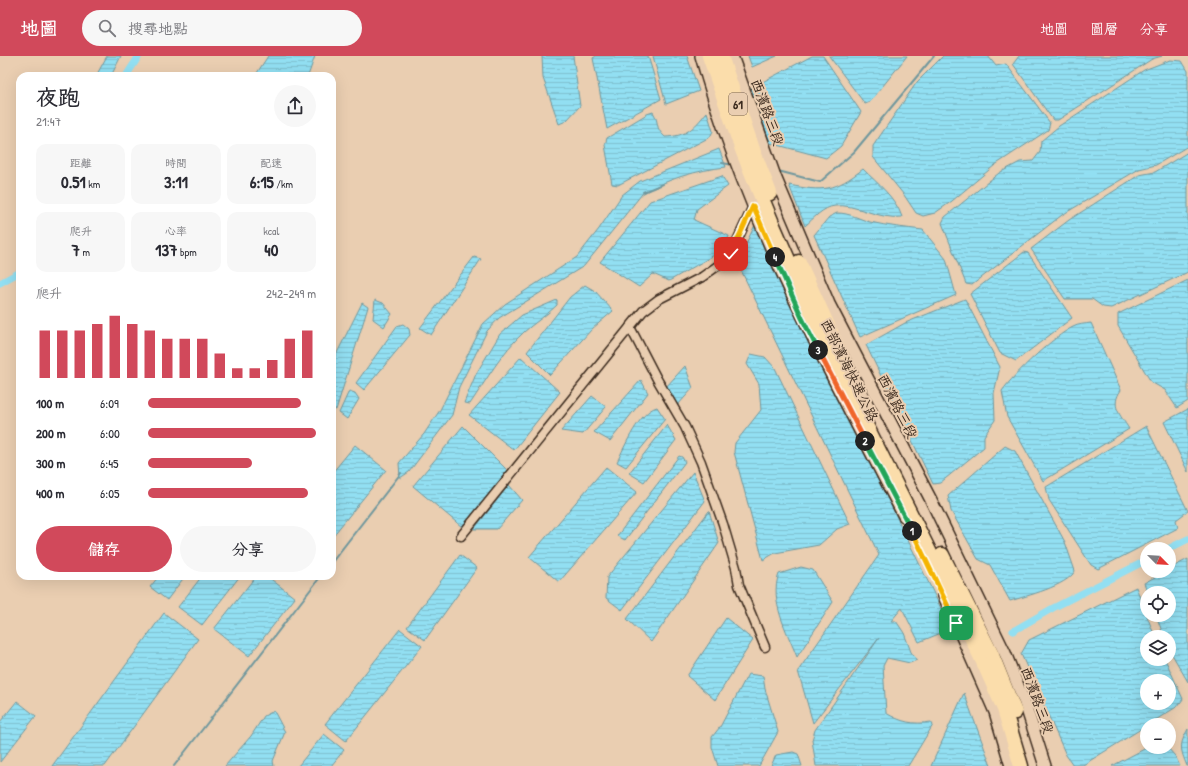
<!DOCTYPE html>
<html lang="zh-TW">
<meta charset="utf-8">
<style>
:root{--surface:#fff;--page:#f7f7f7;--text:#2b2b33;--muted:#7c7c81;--accent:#d1495b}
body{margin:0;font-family:"Patrick Hand","LXGW WenKai TC",sans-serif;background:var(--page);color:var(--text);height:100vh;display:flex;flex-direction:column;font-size:15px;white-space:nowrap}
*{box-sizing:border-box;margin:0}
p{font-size:13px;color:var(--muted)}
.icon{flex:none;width:22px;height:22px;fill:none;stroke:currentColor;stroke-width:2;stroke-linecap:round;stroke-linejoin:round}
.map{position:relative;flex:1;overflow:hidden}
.side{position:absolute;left:16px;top:16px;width:320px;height:508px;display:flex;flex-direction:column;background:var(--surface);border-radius:12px;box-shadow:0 4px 16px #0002}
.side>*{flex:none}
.needle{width:26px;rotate:114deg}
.controls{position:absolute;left:1140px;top:486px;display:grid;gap:8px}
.controls a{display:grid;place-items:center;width:36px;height:36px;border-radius:50%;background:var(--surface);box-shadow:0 4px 16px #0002;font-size:20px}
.pin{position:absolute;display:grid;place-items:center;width:34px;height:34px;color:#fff;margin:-17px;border-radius:8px;box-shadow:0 2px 6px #0006}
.km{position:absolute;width:20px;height:20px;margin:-10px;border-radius:50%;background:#222;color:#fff;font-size:11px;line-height:20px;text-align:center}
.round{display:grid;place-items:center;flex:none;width:42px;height:42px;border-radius:21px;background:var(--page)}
.head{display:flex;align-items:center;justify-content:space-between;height:68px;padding:0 20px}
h1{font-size:22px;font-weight:700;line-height:30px}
.figures{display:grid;grid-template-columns:repeat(3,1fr);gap:6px;height:68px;padding:4px 20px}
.figures div{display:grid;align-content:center;border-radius:10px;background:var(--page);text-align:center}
.figures b{font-size:17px;font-weight:700}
.figures small{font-size:11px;font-weight:400}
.figures p{font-size:11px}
.chart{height:112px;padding:8px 20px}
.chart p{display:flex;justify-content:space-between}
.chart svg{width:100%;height:72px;margin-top:4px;stroke:var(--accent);stroke-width:6}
.primary-button{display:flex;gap:8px;margin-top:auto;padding:8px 20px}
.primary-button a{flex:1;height:46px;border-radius:24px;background:var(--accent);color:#fff;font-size:16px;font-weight:700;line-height:46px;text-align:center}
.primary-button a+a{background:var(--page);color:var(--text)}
ul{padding:0 20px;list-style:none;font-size:13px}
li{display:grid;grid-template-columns:64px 48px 1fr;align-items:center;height:30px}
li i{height:10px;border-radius:5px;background:var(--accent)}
header{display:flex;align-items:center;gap:24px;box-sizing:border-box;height:56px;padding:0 20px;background:var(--accent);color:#fff}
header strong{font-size:19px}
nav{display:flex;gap:22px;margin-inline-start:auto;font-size:14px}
.search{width:280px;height:36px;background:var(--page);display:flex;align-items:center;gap:10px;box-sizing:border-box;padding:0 14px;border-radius:22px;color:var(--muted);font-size:15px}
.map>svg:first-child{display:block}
.water{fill:url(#water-rules);stroke:#6f979d;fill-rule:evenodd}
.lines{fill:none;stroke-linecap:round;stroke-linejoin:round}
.stream{stroke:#6f979d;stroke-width:2}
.canal{stroke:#92dff2;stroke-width:7}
.street-casing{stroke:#3b2a1e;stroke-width:11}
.secondary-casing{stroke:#3b2a1e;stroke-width:14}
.highway-casing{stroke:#3b2a1e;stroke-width:17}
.street{stroke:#eaceb1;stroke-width:8}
.secondary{stroke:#eaceb1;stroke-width:11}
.highway{stroke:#fbddab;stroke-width:14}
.split-1-casing{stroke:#fff;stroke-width:8}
.split-2-casing{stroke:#fff;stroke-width:8}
.split-3-casing{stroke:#fff;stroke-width:8}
.split-4-casing{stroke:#fff;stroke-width:8}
.split-5-casing{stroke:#fff;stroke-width:8}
.split-1{stroke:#f5b400;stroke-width:5}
.split-2{stroke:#22a559;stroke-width:5}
.split-3{stroke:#f0652b;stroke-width:5}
.split-4{stroke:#22a559;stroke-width:5}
.split-5{stroke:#f5b400;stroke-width:5}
.labels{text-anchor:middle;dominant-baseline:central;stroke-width:4;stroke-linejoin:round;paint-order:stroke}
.shield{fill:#eaceb1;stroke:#705b4a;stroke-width:1}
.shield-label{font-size:13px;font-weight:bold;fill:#3b2a1e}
.street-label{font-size:14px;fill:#3b2a1e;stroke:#eaceb1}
</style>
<header>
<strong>地圖</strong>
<div class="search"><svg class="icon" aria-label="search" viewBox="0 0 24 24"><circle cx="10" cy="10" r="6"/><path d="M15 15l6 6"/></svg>搜尋地點</div>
<nav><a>地圖</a><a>圖層</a><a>分享</a></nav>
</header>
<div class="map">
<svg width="1188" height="710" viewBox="0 0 1188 710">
<defs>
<pattern id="water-rules" width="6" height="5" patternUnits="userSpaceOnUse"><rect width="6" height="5" fill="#92dff2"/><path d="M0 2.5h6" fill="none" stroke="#7fc0cf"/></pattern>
</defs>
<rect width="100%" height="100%" fill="#eaceb1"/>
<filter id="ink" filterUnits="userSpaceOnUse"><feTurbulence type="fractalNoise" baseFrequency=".025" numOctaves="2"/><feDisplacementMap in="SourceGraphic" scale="8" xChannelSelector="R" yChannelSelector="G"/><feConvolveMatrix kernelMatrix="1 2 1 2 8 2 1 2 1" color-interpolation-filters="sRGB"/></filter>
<g filter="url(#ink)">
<g class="water">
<path d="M 107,0 L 121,0 L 111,20 L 96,20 Z"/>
<path d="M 268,0 L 315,0 L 308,20 L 255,20 Z"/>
<path d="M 542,0 L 573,0 L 580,50 L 566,65 L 559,68 L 543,22 Z"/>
<path d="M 596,0 L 648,0 L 661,43 L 607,73 L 593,2 Z"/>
<path d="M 653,0 L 687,0 L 699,35 L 666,48 Z"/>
<path d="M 748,0 L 777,0 L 752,11 Z"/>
<path d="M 812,0 L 823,0 L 861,56 L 841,90 L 826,102 L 770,87 L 751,32 Z"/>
<path d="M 829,0 L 907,0 L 870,46 L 865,48 Z"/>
<path d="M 943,0 L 988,0 L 996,10 L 1006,8 L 1050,67 L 1048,74 L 995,109 L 952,145 L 935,157 L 923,160 L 916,157 L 904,139 L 873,101 L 873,90 L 917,26 Z"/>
<path d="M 1019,0 L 1162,0 L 1152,3 L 1058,64 L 1053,64 L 1013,8 Z"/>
<path d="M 1170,4 L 1182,5 L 1188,15 L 1188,90 L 1156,109 L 1139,113 L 1062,159 L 972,229 L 966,228 L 942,167 L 945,161 L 999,117 L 1020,106 L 1033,105 L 1040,96 L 1041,85 L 1059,70 L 1144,14 Z"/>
<path d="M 653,56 C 660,67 654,71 665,81 C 687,80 693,73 707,56 L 713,75 L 710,81 L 618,129 L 612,128 L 605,89 L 607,82 L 647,58 Z"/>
<path d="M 719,93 L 726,111 C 698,114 666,123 642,138 L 584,210 L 499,262 L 487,275 L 459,331 L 452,359 L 409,416 L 400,422 L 399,407 L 424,378 L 440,354 L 483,268 L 505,248 L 577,201 L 599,173 L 622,139 L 640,125 Z"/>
<path d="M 1188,96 L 1188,216 L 1111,252 L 1103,251 L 1092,243 L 1065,243 L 1031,193 L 1069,164 L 1139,119 L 1155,116 Z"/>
<path d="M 863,113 C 877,127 896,142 902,161 C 878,164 855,147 835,150 C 823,151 813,163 805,170 L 789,129 C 823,136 835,135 863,113 Z"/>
<path d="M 722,120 L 728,130 L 697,153 L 694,164 L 729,180 L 723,194 L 669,225 L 653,218 L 639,231 L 600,206 L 650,145 Z"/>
<path d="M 837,157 C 850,157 859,163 870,166 C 888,170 905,172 923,174 L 946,203 L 956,239 L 860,281 L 814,179 L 829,161 Z"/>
<path d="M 755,169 L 951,573 L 919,586 L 902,552 L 891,565 L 896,565 L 904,577 L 911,596 L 917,604 L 910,607 L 887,602 L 883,610 L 886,657 C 901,666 913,669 931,666 L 933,669 L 908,710 L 816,710 L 812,684 L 815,674 L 879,582 L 813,667 L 798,615 L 879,499 L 737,206 Z"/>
<path d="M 1024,196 L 1028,197 L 1072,262 L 1016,305 L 1000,297 L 970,238 Z"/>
<path d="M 474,201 L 481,203 L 431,279 L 420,272 Z"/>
<path d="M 1188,224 L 1188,345 L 1177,352 L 1165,334 L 1151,326 L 1118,270 L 1118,258 Z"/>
<path d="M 585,229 L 595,235 L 613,255 L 592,273 L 550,319 L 527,296 L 570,241 Z"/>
<path d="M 965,243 L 1000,311 L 994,337 L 995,364 L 984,380 L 984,391 L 940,427 L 933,428 L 866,289 L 905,267 Z"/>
<path d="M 375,244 L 383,247 L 392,258 L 384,271 L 373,263 Z"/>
<path d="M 557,244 L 557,249 C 547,259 534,267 524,276 C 501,297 487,323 470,348 L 464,347 L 476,318 L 500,278 L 522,259 Z"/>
<path d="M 362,247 L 368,251 L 336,354 L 332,352 L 332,307 Z"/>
<path d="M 1091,267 L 1121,334 C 1110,350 1120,358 1129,373 L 1043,425 L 1007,361 L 1002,335 C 1014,318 1054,280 1073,271 C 1078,268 1085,268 1091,267 Z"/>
<path d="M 403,268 L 409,273 L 410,279 L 364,334 L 356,327 L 397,270 Z"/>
<path d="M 751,298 L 765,301 L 775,312 L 850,468 L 837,473 L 819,489 L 775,497 L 763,504 L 734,396 L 735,387 L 761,354 L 759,328 L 747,308 Z"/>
<path d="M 521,301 L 560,336 L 514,394 L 469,359 Z"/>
<path d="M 685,310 L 693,332 L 677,350 L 666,331 Z"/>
<path d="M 641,324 L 648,337 L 610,385 L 594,376 Z"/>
<path d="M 349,335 L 355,337 L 359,343 L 347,363 L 339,357 Z"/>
<path d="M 592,340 L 606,351 L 583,378 L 561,375 Z"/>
<path d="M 657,351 L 665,363 L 626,411 L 617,406 C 625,390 639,356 657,351 Z"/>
<path d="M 1188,353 L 1188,416 L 1164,366 Z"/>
<path d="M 667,369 L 676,384 L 644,426 L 629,417 Z"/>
<path d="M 463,370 L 508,415 L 462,471 L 413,430 Z"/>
<path d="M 1146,370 L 1188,455 L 1176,464 L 1178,472 L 1098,513 L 1091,509 L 1049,444 L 1046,431 Z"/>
<path d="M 355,389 L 386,414 L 332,481 L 332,417 Z"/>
<path d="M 1005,390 L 1015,395 L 1065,486 L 1075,515 C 1067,530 1026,540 1010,545 L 990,509 L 978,503 L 951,455 L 948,440 Z"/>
<path d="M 679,400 L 682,401 L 685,406 L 625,484 L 617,480 Z"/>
<path d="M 606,411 L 637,436 L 559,526 L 529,501 Z"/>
<path d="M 693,416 L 705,445 L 622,554 L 606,542 L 607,521 Z"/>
<path d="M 509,429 L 522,444 L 497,473 L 474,473 Z"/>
<path d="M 709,455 L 719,487 L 651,586 L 627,563 Z"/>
<path d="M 460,499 L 477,512 L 425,584 L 407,571 Z"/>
<path d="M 1188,503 L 1188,626 L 1169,593 L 1169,581 L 1164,581 L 1156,559 L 1169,559 L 1169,537 L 1148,537 L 1144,527 L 1166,515 L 1169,515 L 1169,513 Z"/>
<path d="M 801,511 L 813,514 L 833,546 L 797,601 C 787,575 769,545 779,518 Z"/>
<path d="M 159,520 L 185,520 L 167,544 L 150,531 Z"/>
<path d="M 202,520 L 240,520 L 202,569 L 178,551 Z"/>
<path d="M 256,520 L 267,520 L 295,542 L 249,600 L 214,573 Z"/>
<path d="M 1136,531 L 1155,581 L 1147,581 L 1147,603 L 1165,603 L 1183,643 L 1178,650 L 1083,709 L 1073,709 L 1066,699 L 1021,598 L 1029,584 ZM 1147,625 L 1169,625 L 1169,647 L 1147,647 Z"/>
<path d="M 164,557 L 198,583 L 105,710 L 52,710 Z"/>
<path d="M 726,562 L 753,584 L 715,644 L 687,620 Z"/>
<path d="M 400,573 L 422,590 L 346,685 L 325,668 Z"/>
<path d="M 748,618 L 763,620 L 765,633 L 778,676 L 759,710 L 718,710 L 712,691 L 712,681 L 720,671 Z"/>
<path d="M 964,637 L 991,710 L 931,710 Z"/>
<path d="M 17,645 L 36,660 L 0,706 L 0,666 Z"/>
<path d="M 274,655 L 285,676 L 273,705 L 274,710 L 225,710 L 251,680 L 264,660 Z"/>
<path d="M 1188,673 L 1188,710 L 1187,710 C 1180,693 1179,689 1188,673 Z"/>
<path d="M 324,678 L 344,694 L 331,710 L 298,710 Z"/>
<path d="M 1148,691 L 1167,691 L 1175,700 L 1180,710 L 1112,710 Z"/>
<path d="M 793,696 L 798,698 L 802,710 L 771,710 L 776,699 Z"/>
</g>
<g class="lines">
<g class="stream">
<path d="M 722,107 L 734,109"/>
<path d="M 778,115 L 820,126 L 854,96 L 934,0"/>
<path d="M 643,136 L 663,128"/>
<path d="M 332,506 L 401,417"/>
<path d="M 174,710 L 321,520"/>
</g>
<g class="canal">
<path d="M 126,20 L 139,0"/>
<path d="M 0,227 L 20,216"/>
<path d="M 1168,493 L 1188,483"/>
<path d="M 1013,575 L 1053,552 L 1147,504"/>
</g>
<g class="street-casing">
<g id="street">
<path d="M 630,271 L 657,323 L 685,371 L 701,406 L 723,468 L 736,512 L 739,529 L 765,591"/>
<path d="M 461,480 L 643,255 L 659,243 L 702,221 L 723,206 L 731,198 L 753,150"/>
</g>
</g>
<g class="secondary-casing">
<g id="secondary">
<path d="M 701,0 C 746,162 827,311 904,460"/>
<path d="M 732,0 L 776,123 L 829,248 L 931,444 L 1005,597 L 1025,647 L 1045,710"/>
<path d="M 944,540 L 995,656 L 1011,710"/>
</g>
</g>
<g class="highway-casing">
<g id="highway">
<path d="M 709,0 L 742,94 L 772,167 L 822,281 L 938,513 L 982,604 L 1004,653 L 1021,710"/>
<path d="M 721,0 L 754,96 L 770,137"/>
<path d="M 799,206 L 846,309"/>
<path d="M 942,499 L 992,599 L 1015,656"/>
</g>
</g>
<use href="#street" class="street"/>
<use href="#secondary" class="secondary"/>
<use href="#highway" class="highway"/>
</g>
</g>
<g class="lines" filter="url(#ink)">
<g class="split-1-casing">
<path id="split-1" d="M 912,475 L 956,567"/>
</g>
<g class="split-2-casing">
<path id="split-2" d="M 865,385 L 912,475"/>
</g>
<g class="split-3-casing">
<path id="split-3" d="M 818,294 L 865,385"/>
</g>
<g class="split-4-casing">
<path id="split-4" d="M 775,201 L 802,262 L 818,294"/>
</g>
<g class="split-5-casing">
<path id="split-5" d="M 731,198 L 753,150 L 775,201"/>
</g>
<use href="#split-1" class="split-1"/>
<use href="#split-2" class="split-2"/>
<use href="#split-3" class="split-3"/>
<use href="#split-4" class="split-4"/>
<use href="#split-5" class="split-5"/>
</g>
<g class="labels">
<rect class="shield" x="729" y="37" width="18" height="22" rx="3"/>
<g class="shield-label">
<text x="738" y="48">61</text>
</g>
<g class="street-label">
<text transform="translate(768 56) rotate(70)">西濱路三段</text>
<text transform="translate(850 314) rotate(64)">西部濱海快速公路</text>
<text transform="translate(898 350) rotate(63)">西濱路三段</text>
<text transform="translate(1038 644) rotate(70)">西濱路三段</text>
</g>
</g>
</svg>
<div class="controls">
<a><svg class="needle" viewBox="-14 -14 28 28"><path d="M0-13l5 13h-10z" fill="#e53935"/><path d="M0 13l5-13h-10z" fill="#7c7c81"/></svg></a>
<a><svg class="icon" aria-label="locate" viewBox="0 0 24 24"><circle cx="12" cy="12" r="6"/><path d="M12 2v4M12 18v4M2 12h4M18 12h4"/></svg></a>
<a><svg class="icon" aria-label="layers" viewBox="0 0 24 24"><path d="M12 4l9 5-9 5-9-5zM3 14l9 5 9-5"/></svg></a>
<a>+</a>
<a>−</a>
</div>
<div class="pin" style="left:956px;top:567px;background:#1e9e55"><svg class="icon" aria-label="arrive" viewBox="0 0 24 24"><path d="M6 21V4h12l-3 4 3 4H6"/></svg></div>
<div class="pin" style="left:731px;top:198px;background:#d93025"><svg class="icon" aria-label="check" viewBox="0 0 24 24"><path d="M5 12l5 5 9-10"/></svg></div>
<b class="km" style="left:912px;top:475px">1</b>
<b class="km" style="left:865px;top:385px">2</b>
<b class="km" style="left:818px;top:294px">3</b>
<b class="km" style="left:775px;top:201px">4</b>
<section class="side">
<div class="head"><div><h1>夜跑</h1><p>21:47</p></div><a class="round"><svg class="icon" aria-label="share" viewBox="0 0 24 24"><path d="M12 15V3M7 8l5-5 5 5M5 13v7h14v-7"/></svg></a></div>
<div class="figures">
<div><p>距離</p><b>0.51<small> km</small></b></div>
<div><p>時間</p><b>3:11</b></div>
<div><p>配速</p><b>6:15<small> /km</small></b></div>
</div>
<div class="figures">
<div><p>爬升</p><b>7<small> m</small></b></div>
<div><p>心率</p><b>137<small> bpm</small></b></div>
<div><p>kcal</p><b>40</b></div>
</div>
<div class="chart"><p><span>爬升</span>242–249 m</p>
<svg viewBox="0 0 160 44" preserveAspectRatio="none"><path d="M5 44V15M15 44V15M25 44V15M35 44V11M45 44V6M55 44V11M65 44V15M75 44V20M85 44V20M95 44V20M105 44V29M115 44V38M125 44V38M135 44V33M145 44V20M155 44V15"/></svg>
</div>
<ul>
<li><b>100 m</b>6:09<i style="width:91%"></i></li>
<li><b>200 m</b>6:00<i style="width:100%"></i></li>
<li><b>300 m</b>6:45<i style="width:62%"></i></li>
<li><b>400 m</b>6:05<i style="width:95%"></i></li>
</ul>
<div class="primary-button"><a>儲存</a><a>分享</a></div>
</section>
</div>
